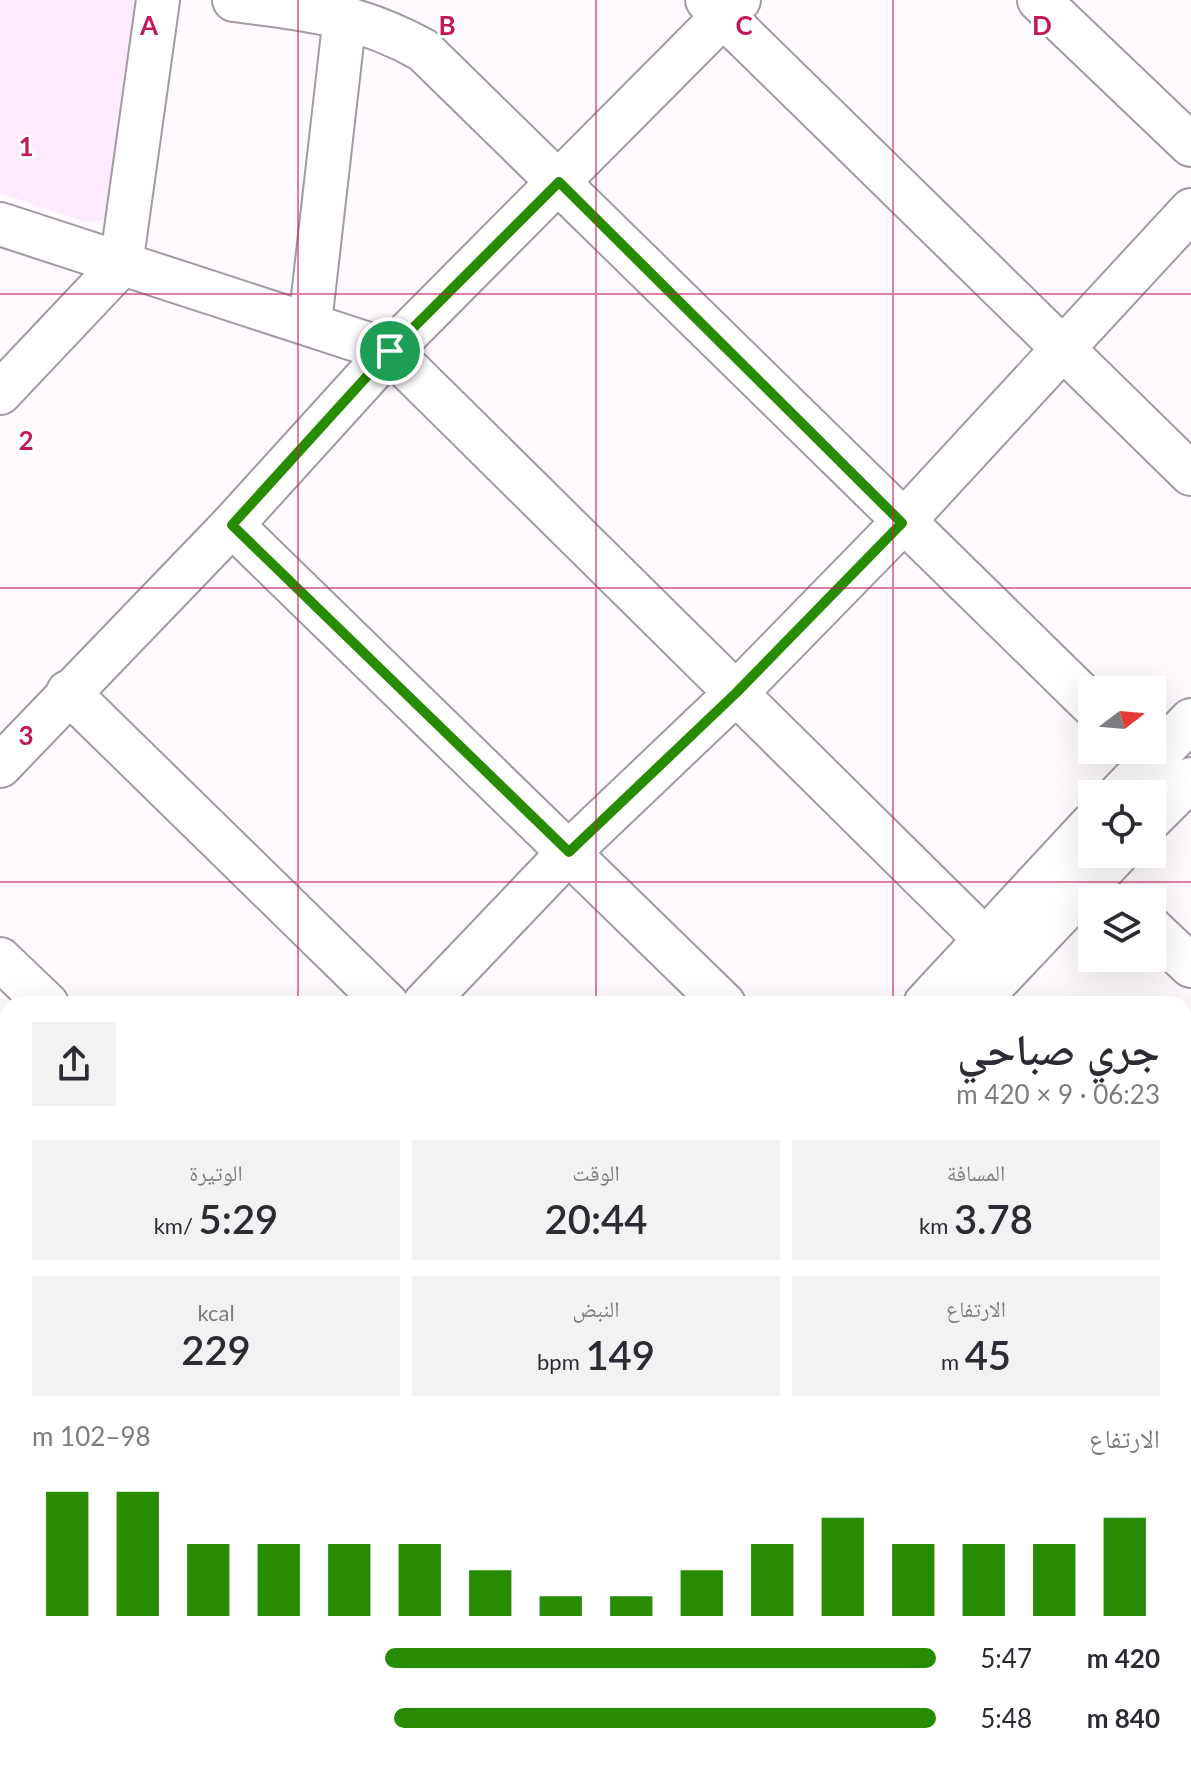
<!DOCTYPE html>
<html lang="ar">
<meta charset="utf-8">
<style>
:root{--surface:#fff;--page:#f2f2f3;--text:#2b2b33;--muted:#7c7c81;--accent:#288c02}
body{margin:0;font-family:Lato,"Noto Naskh Arabic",sans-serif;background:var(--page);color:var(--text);direction:rtl;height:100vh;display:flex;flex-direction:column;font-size:30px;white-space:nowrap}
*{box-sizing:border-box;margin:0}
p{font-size:26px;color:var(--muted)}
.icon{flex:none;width:44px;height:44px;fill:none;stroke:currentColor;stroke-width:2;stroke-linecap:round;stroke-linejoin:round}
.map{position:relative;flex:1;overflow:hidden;direction:ltr}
.drawer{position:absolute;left:0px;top:996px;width:1192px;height:770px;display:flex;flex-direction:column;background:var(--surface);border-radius:24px 24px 0 0;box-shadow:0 8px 32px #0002;direction:rtl}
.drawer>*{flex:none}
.needle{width:52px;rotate:74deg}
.fabs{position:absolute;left:1078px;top:676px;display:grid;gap:16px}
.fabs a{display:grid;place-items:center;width:88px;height:88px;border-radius:0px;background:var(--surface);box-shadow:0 8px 32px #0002;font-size:40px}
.pin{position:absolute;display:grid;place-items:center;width:68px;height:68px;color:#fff;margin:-34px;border:4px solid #fff;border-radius:50%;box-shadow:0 2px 8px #0007}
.round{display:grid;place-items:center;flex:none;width:84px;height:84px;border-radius:0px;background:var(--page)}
.headline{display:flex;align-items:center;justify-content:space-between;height:136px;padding:0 32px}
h1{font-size:44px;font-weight:600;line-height:60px}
.figures{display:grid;grid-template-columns:repeat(3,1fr);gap:12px;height:136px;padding:8px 32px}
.figures div{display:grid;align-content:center;border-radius:0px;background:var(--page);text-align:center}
.figures b{font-size:40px;font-weight:600}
.figures small{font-size:22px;font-weight:400}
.figures p{font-size:22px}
.chart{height:224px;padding:16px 32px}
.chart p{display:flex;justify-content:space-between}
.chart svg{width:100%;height:144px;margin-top:8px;stroke:var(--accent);stroke-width:6}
ul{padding:0 32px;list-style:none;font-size:26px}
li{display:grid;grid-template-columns:128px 96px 1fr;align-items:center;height:60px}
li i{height:20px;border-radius:10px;background:var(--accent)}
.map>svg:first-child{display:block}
.built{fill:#fcebfc}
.building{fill:#f6d9c0;stroke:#c4b9b0;stroke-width:2}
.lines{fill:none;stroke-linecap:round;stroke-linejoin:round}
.minor-casing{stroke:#a399a3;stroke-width:46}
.minor{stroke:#fff;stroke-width:42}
.route-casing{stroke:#fff;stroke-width:16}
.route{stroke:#288c02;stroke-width:10}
.grid{fill:none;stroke:#c2185b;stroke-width:2;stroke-opacity:0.55}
.grid-label{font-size:26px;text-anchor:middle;font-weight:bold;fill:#c2185b;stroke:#fff;stroke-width:6;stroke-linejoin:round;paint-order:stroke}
</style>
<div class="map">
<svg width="1191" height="1765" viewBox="0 0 1191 1765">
<rect width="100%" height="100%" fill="#fefafe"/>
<path class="built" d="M 0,0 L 143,0 L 116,209 L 105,220 L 86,222 L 0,193 Z"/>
<path class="building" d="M 497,1758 L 596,1758 L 597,1759 L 590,1765 L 495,1765 Z"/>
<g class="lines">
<g class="minor-casing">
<g id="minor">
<path d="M 234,0 C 308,10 356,13 423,50 L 1092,705"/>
<path d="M 707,0 L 1191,474"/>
<path d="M 1039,0 L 1191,145"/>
<path d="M 0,224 L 390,351 L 1010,964"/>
<path d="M 310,323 L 345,16"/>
<path d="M 0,393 L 121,265 L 158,0"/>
<path d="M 232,525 L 724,1004"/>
<path d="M 68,692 L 387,1004"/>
<path d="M 1139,750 L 1181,789"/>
<path d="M 0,766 L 232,525 L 390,351 L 739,0"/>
<path d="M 1120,794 L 1191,720"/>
<path d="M 1152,818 L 1191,779"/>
<path d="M 1152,929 L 1191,966"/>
<path d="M 0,959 L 47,1004"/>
<path d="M 424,1004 L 569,852 L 736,693 L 902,523 L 1191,210"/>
<path d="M 925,1004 L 1092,824"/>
<path d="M 975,1004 L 1117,854"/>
<path d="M 1184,1282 L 1191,1288"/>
<path d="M 0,1293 L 8,1301"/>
<path d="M 0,1444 L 8,1436"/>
<path d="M 1184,1475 L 1191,1468"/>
<path d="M 0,1551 L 8,1554"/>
<path d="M 1184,1680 L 1191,1680"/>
<path d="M 482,1758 L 489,1765"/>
<path d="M 821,1758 L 828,1765"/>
<path d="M 1181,1758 L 1188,1765"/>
<path d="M 226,1765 L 233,1758"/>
<path d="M 899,1765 L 905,1758"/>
</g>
</g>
<use href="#minor" class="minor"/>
</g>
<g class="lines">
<g class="route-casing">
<path id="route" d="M 559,182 L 902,523 L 736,693 L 569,852 L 232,525 L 390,351 Z"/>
</g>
<use href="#route" class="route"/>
</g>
<path class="grid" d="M 298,0 L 298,1004M 596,0 L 596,1004M 893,0 L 893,1004M 0,294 L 1191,294M 0,588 L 1191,588M 0,882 L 1191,882M 0,1177 L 8,1177M 1184,1177 L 1191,1177M 0,1471 L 8,1471M 1184,1471 L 1191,1471M 298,1758 L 298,1765M 596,1758 L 596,1765M 893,1758 L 893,1765"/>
<g class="grid-label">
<text x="149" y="35">A</text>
<text x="447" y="35">B</text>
<text x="744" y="35">C</text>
<text x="1042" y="35">D</text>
<text x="26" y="156">1</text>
<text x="26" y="450">2</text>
<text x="26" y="745">3</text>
</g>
</svg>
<div class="fabs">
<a><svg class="needle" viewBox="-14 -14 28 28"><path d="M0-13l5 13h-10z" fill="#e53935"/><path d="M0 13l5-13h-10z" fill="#7c7c81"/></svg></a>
<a><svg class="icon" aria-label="locate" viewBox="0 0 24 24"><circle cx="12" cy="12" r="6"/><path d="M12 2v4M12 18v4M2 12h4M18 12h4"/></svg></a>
<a><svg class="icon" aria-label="layers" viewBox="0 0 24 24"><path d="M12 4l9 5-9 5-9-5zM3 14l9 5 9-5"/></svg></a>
</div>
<div class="pin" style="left:390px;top:351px;background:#1e9e55"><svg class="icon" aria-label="arrive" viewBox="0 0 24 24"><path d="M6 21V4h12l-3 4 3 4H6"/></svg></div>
<section class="drawer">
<div class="headline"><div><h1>جري صباحي</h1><p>06:23 · 9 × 420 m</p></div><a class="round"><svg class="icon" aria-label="share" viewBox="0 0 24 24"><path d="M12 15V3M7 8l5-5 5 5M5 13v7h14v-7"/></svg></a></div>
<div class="figures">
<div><p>المسافة</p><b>3.78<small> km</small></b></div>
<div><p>الوقت</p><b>20:44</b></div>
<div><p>الوتيرة</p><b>5:29<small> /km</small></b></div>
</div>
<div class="figures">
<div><p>الارتفاع</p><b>45<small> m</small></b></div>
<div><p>النبض</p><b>149<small> bpm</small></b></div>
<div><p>kcal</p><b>229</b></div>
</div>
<div class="chart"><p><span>الارتفاع</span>98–102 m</p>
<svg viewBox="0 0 160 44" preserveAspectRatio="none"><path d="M5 44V6M15 44V6M25 44V22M35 44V22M45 44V22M55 44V22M65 44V30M75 44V38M85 44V38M95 44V30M105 44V22M115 44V14M125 44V22M135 44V22M145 44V22M155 44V14"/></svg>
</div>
<ul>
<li><b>420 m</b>5:47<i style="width:61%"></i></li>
<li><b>840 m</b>5:48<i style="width:60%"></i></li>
</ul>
</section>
</div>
